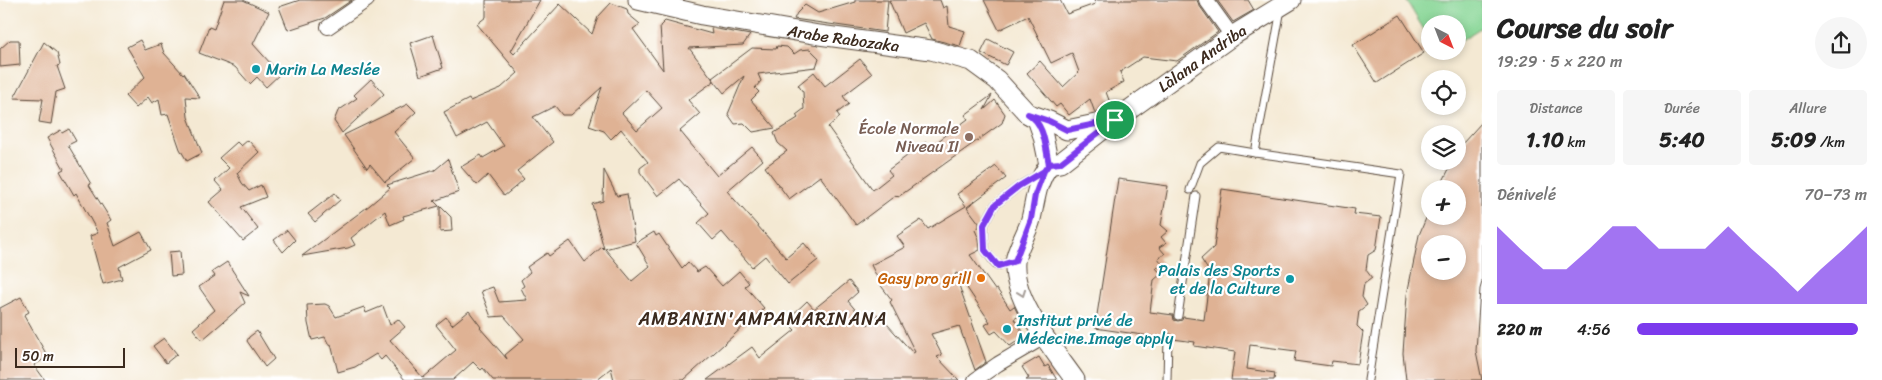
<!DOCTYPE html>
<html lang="fr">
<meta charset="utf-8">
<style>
:root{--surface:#fff;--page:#f6f6f6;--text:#222;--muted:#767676;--accent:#7c3aed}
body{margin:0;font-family:Sriracha,sans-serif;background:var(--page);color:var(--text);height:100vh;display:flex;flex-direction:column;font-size:19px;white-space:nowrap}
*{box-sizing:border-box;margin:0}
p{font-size:16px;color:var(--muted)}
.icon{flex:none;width:28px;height:28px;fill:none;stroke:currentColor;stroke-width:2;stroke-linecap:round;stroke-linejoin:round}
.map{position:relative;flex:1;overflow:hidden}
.drawer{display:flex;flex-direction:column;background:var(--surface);width:400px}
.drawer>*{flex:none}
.needle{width:32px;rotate:138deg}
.fabs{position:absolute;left:1421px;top:15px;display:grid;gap:10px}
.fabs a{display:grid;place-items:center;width:45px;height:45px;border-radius:50%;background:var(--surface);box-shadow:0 2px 8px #0003;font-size:25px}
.scale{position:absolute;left:15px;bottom:12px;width:110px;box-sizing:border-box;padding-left:5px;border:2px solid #3b2a1e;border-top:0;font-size:14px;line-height:18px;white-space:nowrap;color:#3b2a1e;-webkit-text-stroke:4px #fff;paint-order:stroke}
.pin{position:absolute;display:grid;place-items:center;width:42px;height:42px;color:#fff;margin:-21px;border:2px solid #fff;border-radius:50%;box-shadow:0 1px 5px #0007}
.round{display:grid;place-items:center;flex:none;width:52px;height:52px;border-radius:26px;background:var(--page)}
.summary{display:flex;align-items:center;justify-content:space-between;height:85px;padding:0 15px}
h1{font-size:28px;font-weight:800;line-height:38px}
.metrics{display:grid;grid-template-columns:repeat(3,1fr);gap:8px;height:85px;padding:5px 15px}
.metrics div{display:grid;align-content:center;border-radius:5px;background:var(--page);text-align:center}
.metrics b{font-size:21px;font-weight:800}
.metrics small{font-size:14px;font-weight:400}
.metrics p{font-size:14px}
.chart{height:140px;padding:10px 15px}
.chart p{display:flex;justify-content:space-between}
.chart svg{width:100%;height:90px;margin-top:5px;fill:var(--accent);opacity:.7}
ul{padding:0 15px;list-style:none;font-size:16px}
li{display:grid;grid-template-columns:80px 60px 1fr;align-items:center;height:38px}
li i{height:12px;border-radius:6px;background:var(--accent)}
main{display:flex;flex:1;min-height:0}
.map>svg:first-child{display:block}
.green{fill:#86d594;stroke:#608059}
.building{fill:#dfb294;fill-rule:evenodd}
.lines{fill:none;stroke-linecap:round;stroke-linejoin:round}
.lane-casing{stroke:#574739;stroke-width:9}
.street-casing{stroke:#574739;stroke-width:16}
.secondary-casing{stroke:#574739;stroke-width:21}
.lane{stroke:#fff;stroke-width:7}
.street{stroke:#fff;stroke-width:14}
.secondary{stroke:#fff;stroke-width:19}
.oneway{stroke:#a79f9a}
.route-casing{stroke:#fff;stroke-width:10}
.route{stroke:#7c3aed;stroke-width:6}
.culture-dot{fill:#0f9aa8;stroke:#fff;stroke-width:2}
.education-dot{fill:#8d6e63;stroke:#fff;stroke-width:2}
.food-dot{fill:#e8710a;stroke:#fff;stroke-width:2}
.labels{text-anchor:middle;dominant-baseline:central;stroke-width:4.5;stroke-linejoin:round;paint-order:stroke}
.street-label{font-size:16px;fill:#3b2a1e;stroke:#fff}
.culture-label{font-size:16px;fill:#0d838f;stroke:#fff;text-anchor:start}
.education-label{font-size:16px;fill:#785e54;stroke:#fff;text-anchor:end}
.food-label{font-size:16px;fill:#c56008;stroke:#fff;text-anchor:end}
.neighbourhood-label{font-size:18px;letter-spacing:1px;fill:#3b2a1e;stroke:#fff}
</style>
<main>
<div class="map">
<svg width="1482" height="380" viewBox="0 0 1482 380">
<rect width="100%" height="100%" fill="#fff"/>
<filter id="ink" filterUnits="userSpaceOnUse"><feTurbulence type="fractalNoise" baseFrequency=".02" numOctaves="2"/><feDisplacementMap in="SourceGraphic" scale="10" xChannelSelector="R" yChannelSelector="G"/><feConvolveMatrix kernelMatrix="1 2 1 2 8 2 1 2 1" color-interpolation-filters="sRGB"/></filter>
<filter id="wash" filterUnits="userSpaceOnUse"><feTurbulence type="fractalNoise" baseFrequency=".0096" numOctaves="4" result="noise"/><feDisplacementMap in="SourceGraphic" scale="20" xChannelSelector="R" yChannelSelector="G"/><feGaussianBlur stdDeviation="1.12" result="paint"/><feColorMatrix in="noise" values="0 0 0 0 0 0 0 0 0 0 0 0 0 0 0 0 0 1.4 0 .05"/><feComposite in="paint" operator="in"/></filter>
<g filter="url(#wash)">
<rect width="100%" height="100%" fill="#f4e9d3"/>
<path class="green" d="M 1406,0 L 1482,0 L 1482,27 L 1458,42 L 1458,24 L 1430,24 L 1430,40 Z"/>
<g id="blocks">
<g class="building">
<path d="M 224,0 L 243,0 L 269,12 L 253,44 L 280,74 L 266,87 L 257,77 L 250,84 L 235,67 L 199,53 L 209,27 L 214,29 Z"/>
<path d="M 300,0 L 352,0 L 325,18 L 288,30 L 279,7 Z"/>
<path d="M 486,0 L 540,0 L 511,51 L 514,54 L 560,4 L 592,34 L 598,17 L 611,3 L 627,9 L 628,14 L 640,24 L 633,29 L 663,70 L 660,26 L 665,21 L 712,34 L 711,28 L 750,35 L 743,45 L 689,48 L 714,81 L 688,100 L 700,114 L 680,131 L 717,176 L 752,147 L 763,160 L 727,191 L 786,258 L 804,243 L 818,260 L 788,284 L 765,256 L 752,267 L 722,232 L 713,240 L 698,223 L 709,213 L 679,179 L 658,196 L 640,172 L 640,168 L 648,162 L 621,129 L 611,139 L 604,131 L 589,126 L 602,87 L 571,115 L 562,115 L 555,106 L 533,117 L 553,142 L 517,171 L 524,179 L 514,188 L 504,196 L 488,175 L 477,185 L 461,167 L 481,155 L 483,158 L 504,146 L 487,122 L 457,138 L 444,112 L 469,99 L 470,101 L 501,88 L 518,73 L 477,24 L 486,17 ZM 646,90 L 662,108 L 637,130 L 622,113 Z"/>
<path d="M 855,0 L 888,0 L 885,32 L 794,19 L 797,13 L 805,5 L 818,13 L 855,2 Z"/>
<path d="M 889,0 L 940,0 L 943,8 L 947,6 L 949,26 L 965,31 L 960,46 L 932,39 L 924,23 L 903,33 Z"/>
<path d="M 984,0 L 1060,0 L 1067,14 L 1095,4 L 1094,0 L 1197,0 L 1199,5 L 1218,32 L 1177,61 L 1143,57 L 1120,72 L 1124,82 L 1106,92 L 1112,108 L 1110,110 L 1095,113 L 1090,99 L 1069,115 L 1060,104 L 1056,107 L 1027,73 L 1040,61 L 1063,87 L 1079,72 L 1072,53 L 1051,63 L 1028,16 L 999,30 Z"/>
<path d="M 1217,0 L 1248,0 L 1254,10 L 1233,22 Z"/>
<path d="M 1400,15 L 1424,53 L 1377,83 L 1353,45 Z"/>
<path d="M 433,35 L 443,68 L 420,76 L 410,43 Z"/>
<path d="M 988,39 L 1013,52 L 1006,65 L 981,53 Z"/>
<path d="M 10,40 L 19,40 L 20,65 L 0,67 L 0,49 Z"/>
<path d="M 140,40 L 145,50 L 161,44 L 164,53 L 183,74 L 184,73 L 200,98 L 186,97 L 188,117 L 202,153 L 187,161 L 180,149 L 168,114 L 162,115 L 159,99 L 152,103 L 148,97 L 136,108 L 125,96 L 145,77 L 127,47 Z"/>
<path d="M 44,42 L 57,53 L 60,65 L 57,66 L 65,89 L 56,92 L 51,124 L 39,122 L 43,99 L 14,98 Z"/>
<path d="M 777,46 L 787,47 L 794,54 L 800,50 L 810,49 L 819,58 L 816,67 L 758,74 L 761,81 L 755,88 L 759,92 L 751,100 L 775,128 L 753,132 L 744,123 L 735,124 L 728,114 L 744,76 L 724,93 L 712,78 L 752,48 L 776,49 Z"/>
<path d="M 860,59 L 872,74 L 843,96 L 849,104 L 837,113 L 840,117 L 828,127 L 873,190 L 892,175 L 888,170 L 926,142 L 930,147 L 968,119 L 965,115 L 992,95 L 984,110 L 995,100 L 1005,114 L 1002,123 L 898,197 L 896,195 L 856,225 L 820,176 L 789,199 L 765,167 L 787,151 L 778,143 L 774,133 L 798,118 L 796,115 L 804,109 L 803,92 L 798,85 L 814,72 L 825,86 Z"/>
<path d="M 371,79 L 384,94 L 342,133 L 334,121 L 338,111 L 357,98 L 354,95 Z"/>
<path d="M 408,104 L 416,112 L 394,132 L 415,158 L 385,182 L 370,164 L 367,168 L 344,135 Z"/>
<path d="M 1482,122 L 1482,282 L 1480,289 L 1476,351 L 1482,380 L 1406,380 L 1403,353 L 1407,295 L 1419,235 L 1427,216 L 1458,216 L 1458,189 L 1439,189 L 1453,161 L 1458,161 L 1458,153 L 1462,144 ZM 1430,244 L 1458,244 L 1458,271 L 1430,271 Z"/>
<path d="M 69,129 L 76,141 L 68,145 L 91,184 L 89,185 L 111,220 L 107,223 L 115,246 L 141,232 L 151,250 L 119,267 L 122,279 L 103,284 L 90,236 L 98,233 L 76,193 L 74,195 L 60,171 L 64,169 L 47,138 L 61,130 L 62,133 Z"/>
<path d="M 248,140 L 259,152 L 237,173 L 242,183 L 249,191 L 261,185 L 266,197 L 241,207 L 258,229 L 243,241 L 209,202 L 223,190 L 215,181 L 229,168 L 219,158 L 237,142 L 241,146 Z"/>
<path d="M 448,159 L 459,192 L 434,201 L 439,206 L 403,216 L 404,219 L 390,225 L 385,211 L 351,238 L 355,245 L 348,248 L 302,256 L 370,205 L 390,188 L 387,185 L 435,170 Z"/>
<path d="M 996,166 L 1006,178 L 967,207 L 979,223 L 979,227 L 975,230 L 979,239 L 980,250 L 970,255 L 995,290 L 997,289 L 1010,309 L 1014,306 L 1019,316 L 1014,319 L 1025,336 L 1010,346 L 996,331 L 991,334 L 985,325 L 990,322 L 957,273 L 955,274 L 986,362 L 975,370 L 959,326 L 931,334 L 942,355 L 937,357 L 959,380 L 707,380 L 752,347 L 760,358 L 795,330 L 786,321 L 807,301 L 814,309 L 849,281 L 858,292 L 848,301 L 868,325 L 878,314 L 913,353 L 915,352 L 890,302 L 892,300 L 882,287 L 871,265 L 905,247 L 897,236 L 921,220 L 928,229 L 966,206 L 957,194 Z"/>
<path d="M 604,170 L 617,196 L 627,194 L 635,241 L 605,249 L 632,281 L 650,266 L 636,243 L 654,232 L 656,236 L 659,234 L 682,268 L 688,262 L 697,272 L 705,267 L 722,286 L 739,271 L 749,283 L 745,286 L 764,308 L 684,380 L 614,380 L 611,368 L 596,380 L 493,380 L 483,368 L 481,370 L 473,362 L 453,380 L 405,380 L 385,356 L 381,360 L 376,354 L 355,367 L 338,372 L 331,344 L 329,345 L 325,337 L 312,340 L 308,323 L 307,305 L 325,304 L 329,306 L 336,317 L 364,307 L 366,313 L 383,306 L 390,325 L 398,319 L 405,327 L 390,340 L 423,378 L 456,350 L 436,325 L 446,317 L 452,325 L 469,311 L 481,327 L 480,328 L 507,359 L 505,355 L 524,339 L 504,316 L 491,317 L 481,291 L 493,287 L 499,302 L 527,300 L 521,288 L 524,286 L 521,280 L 530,272 L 527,267 L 547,253 L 549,256 L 570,241 L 585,262 L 602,247 L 604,249 L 592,204 L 603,201 Z"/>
<path d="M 1118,179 L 1168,186 L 1161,225 L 1168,231 L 1161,237 L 1166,243 L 1159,247 L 1165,254 L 1158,258 L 1163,265 L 1156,268 L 1161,274 L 1154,280 L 1150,312 L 1173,315 L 1174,320 L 1178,321 L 1182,320 L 1183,317 L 1204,320 L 1210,273 L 1201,259 L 1214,247 L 1222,189 L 1355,209 L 1354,214 L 1381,217 L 1376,250 L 1368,255 L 1366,270 L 1372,278 L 1364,284 L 1362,297 L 1367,305 L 1359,311 L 1357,326 L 1363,332 L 1358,364 L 1332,361 L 1331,366 L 1294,361 L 1296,351 L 1250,345 L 1247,369 L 1275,373 L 1274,380 L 1231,380 L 1235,352 L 1194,346 L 1195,342 L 1173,339 L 1172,335 L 1169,333 L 1165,334 L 1163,338 L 1095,328 Z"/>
<path d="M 335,193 L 340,200 L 315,222 L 308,214 Z"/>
<path d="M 440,206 L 451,217 L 452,231 L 440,232 Z"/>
<path d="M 287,230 L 295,240 L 283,252 L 274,240 Z"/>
<path d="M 180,251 L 182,275 L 171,276 L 169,252 Z"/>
<path d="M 227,262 L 249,296 L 240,292 L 245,303 L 202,340 L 193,329 L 215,310 L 199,287 L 215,276 L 212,272 Z"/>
<path d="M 21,297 L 29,312 L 24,315 L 48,357 L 34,365 L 45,380 L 0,380 L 0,308 Z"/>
<path d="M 257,331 L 274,359 L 265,367 L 247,341 L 249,337 Z"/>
<path d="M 164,338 L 177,354 L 166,363 L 153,346 Z"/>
<path d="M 1039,357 L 1045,367 L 1048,365 L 1057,380 L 1026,380 L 1029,378 L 1022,367 Z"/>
</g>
</g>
</g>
<g filter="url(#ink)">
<use href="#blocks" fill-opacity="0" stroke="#574739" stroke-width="1"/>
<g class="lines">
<g class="lane-casing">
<g id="lane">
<path d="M 1281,9 L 1255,153 L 1401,174 L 1368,380"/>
<path d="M 1190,190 L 1200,163 L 1219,147 L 1255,153"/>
<path d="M 1013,262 L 997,266 L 985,250 L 984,225 L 995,205 L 1019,186 L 1038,175"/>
<path d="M 1178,316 L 1196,196"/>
<path d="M 1167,380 L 1168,338"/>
</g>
</g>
<g class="street-casing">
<g id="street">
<path d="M 1206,0 L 1232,36"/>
<path d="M 328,27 L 367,0"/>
<path d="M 975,380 L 998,364 L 1044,337"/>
</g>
</g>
<g class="secondary-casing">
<g id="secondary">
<path id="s1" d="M 638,0 L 702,15 L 819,35 L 931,50 L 971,61 L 997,80 L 1028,114 L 1037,119 L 1043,136 L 1049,165"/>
<path d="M 1029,114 L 1049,121 L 1067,130 L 1110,121"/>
<path id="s2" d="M 1049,165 L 1060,163 L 1115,120 L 1232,36 L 1291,0"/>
<path d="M 1049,165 C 1036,183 1036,198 1031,219 C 1028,232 1016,249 1015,262 C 1012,300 1054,350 1075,380"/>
</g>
</g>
<use href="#lane" class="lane"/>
<use href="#street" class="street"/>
<use href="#secondary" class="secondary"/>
</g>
<defs><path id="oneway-chevron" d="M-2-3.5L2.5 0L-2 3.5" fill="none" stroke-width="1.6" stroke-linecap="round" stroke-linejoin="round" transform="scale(1.25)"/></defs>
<use class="oneway" href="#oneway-chevron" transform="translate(1022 293) rotate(70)"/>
</g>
<g class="lines" filter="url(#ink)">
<g class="route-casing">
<path id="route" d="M 1115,120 L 1067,130 L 1049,121 L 1028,114 C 1045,124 1045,146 1049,164 L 1044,171 L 1019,186 L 995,205 L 984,225 L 985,250 L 998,266 L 1015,261 L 1031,219 L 1035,195 L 1044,171 L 1049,164 L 1060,163 L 1115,120"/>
</g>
<use href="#route" class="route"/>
</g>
<g class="culture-dot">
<circle cx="256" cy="69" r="5"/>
<circle cx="1290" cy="279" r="5"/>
<circle cx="1007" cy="329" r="5"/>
</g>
<circle class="education-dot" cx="969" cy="137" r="5"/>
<circle class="food-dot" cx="981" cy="278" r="5"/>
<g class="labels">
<g class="street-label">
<text stroke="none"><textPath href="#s1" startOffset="209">Arabe Rabozaka</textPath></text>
<text stroke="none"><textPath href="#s2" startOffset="188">Làlana Andriba</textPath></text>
</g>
<g class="culture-label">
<text x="266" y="69">Marin La Meslée</text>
<text x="1280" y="270" text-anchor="end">Palais des Sports<tspan x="1280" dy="18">et de la Culture</tspan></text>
<text x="1017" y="320">Institut privé de<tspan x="1017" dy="18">Médecine.Image apply</tspan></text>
</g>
<g class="education-label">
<text x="959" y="128">École Normale<tspan x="959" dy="18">Niveau II</tspan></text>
</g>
<g class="food-label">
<text x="971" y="278">Gasy pro grill</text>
</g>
<g class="neighbourhood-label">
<text x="763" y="319">AMBANIN'AMPAMARINANA</text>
</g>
</g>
</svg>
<div class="fabs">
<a><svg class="needle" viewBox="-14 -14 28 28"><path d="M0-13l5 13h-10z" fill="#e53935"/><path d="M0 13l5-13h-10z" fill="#767676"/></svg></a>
<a><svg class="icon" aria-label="locate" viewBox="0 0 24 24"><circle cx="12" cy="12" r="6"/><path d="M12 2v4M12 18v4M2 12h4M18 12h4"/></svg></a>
<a><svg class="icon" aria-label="layers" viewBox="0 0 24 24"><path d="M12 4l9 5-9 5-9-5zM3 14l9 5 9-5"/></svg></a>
<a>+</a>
<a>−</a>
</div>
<div class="scale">50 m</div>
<div class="pin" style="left:1115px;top:120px;background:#1e9e55"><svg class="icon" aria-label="arrive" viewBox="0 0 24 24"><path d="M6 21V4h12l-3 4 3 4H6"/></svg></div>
</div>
<section class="drawer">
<div class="summary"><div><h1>Course du soir</h1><p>19:29 · 5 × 220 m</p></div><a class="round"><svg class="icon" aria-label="share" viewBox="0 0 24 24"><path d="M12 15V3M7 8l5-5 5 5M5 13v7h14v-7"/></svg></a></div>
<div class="metrics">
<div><p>Distance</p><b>1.10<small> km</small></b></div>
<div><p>Durée</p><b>5:40</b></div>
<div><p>Allure</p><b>5:09<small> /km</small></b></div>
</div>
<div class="chart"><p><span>Dénivelé</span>70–73 m</p>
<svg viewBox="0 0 160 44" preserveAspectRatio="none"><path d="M0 44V6L10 17L20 27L30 27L40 17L50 6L60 6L70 17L80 17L90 17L100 6L110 17L120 27L130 38L140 27L150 17L160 6V44z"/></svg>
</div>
<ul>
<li><b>220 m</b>4:56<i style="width:96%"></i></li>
</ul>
</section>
</main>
